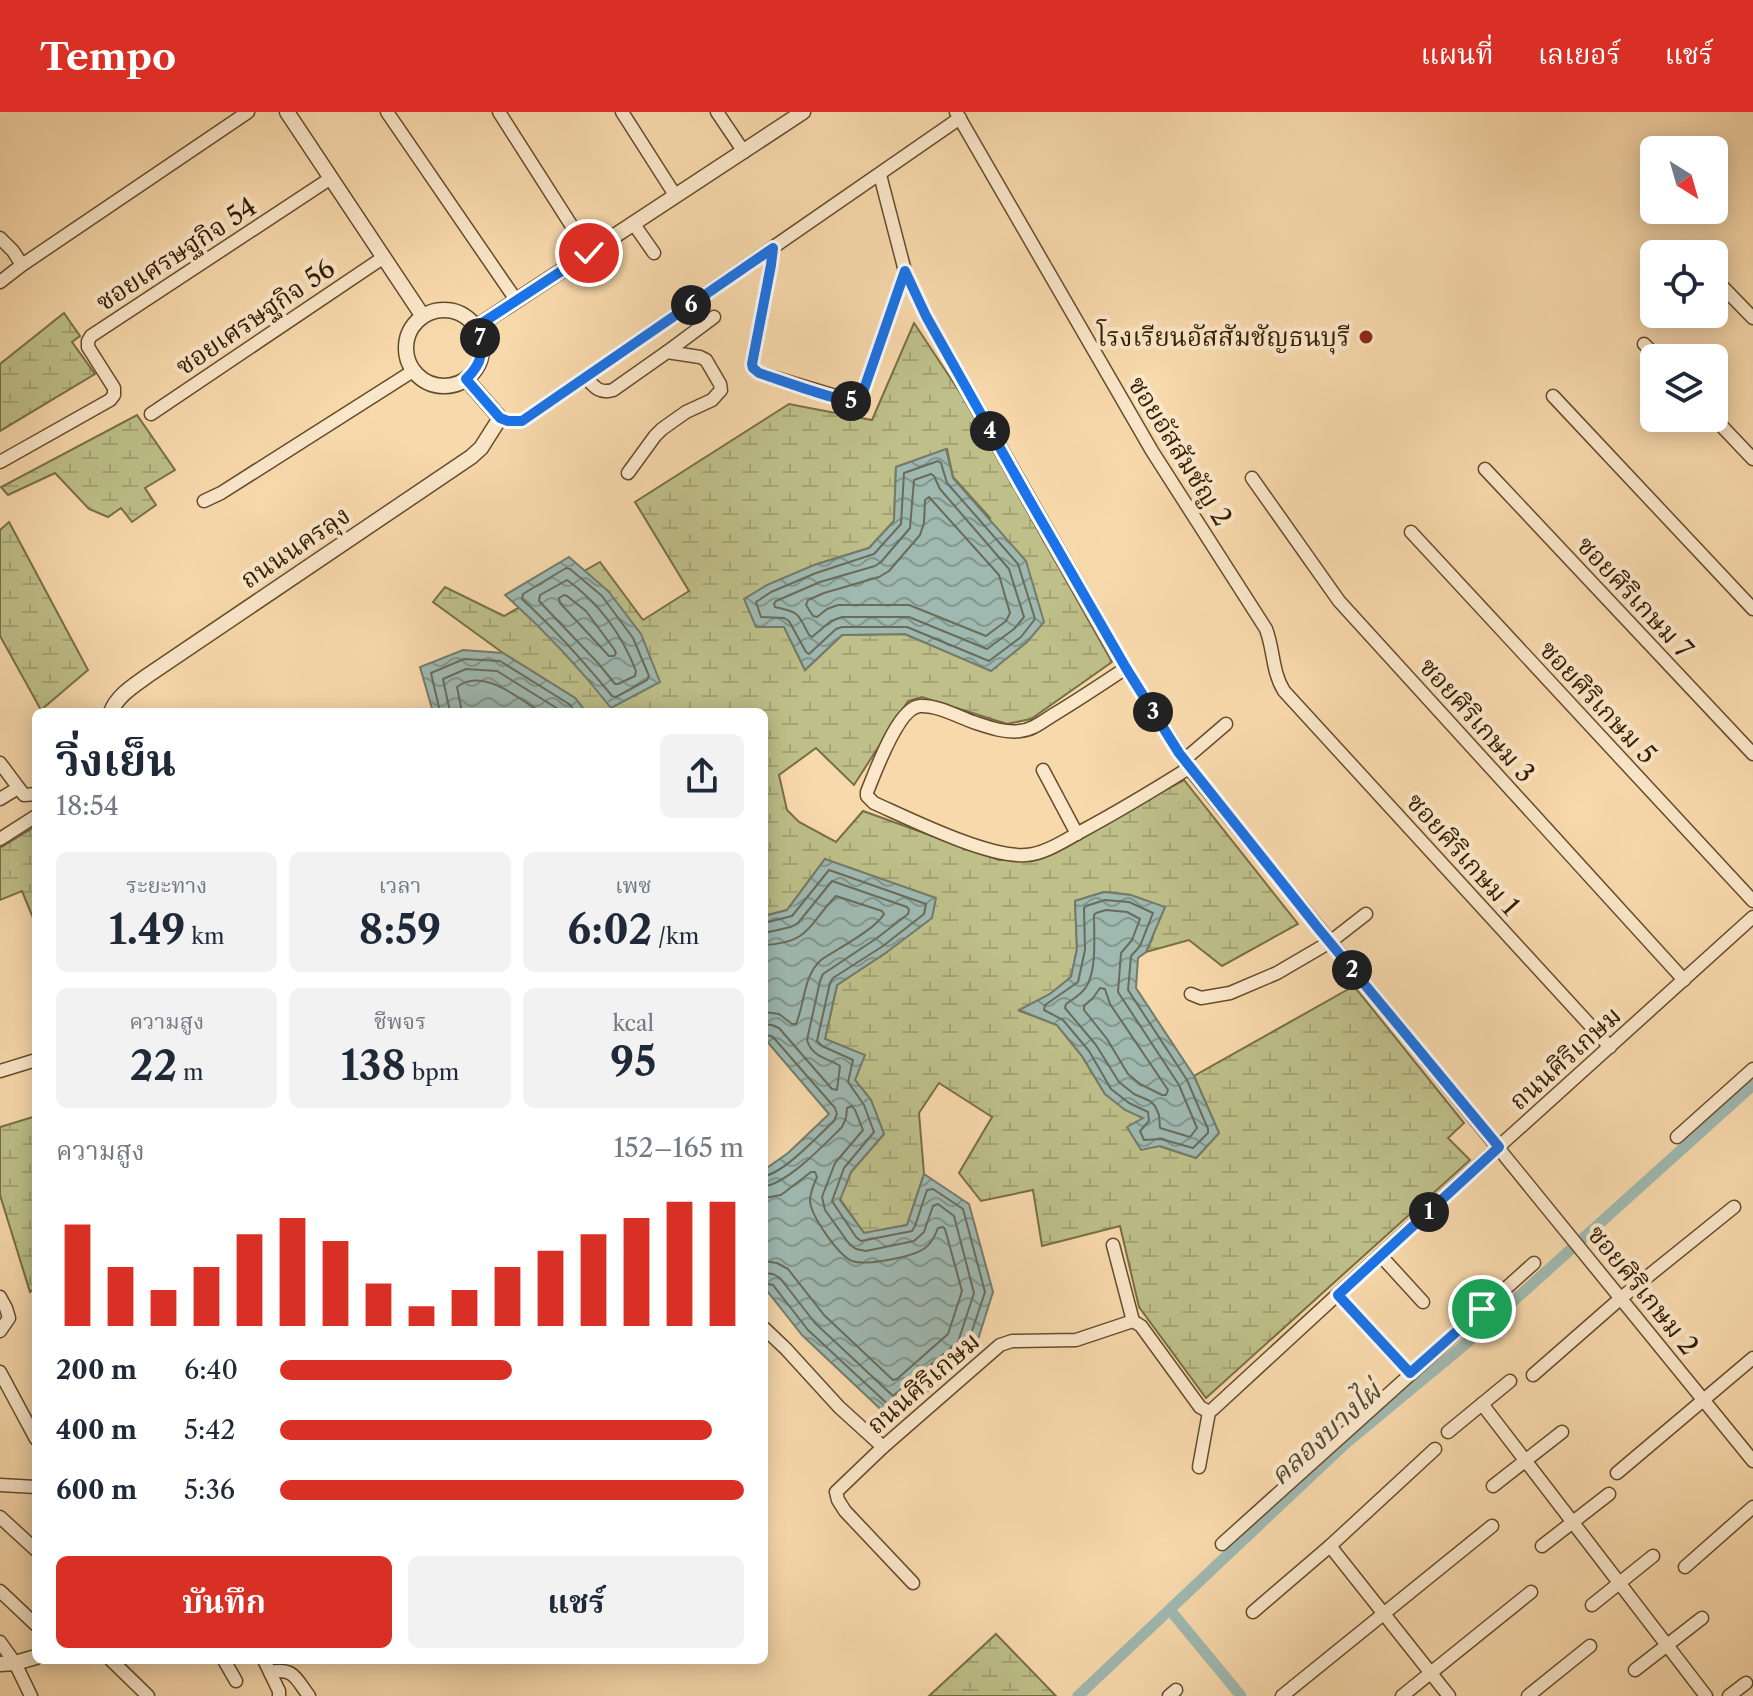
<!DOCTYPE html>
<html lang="th">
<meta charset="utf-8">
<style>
:root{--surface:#fff;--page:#f2f2f3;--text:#1f2937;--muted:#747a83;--accent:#d93025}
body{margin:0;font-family:"Libre Caslon Text","Noto Serif Thai",serif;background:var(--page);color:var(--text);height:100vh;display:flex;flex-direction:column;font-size:30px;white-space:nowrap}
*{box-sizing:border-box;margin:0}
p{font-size:26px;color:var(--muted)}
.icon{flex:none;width:44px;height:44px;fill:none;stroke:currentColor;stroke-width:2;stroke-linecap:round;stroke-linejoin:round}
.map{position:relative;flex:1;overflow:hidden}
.details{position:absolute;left:32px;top:596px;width:736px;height:956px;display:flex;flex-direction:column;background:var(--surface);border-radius:12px;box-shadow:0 4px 20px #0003}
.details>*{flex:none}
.needle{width:52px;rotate:143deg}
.fabs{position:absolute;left:1640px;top:24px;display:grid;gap:16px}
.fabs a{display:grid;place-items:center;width:88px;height:88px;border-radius:12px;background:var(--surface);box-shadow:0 4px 20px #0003;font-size:40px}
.pin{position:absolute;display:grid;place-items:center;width:68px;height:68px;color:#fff;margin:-34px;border:4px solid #fff;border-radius:50%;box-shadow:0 2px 8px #0007}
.km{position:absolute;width:40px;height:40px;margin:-20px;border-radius:50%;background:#222;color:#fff;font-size:22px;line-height:40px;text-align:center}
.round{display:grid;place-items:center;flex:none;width:84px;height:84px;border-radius:12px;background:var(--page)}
.overview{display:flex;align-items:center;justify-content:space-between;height:136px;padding:0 24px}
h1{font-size:44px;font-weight:700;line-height:60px}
.stats{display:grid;grid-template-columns:repeat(3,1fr);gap:12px;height:136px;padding:8px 24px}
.stats div{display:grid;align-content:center;border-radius:12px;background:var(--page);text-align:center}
.stats b{font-size:40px;font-weight:700}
.stats small{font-size:22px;font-weight:400}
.stats p{font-size:22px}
.chart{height:224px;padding:16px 24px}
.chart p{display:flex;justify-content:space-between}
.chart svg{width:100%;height:144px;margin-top:8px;stroke:var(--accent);stroke-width:6}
.primary-button{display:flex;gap:16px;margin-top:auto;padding:16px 24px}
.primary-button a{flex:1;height:92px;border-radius:12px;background:var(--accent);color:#fff;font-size:32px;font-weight:700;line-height:92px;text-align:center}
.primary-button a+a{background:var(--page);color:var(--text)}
ul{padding:0 24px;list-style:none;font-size:26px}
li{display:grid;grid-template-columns:128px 96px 1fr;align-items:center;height:60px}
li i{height:20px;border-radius:10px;background:var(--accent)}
header{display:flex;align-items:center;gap:48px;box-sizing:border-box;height:112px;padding:0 40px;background:var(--accent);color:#fff}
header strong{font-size:38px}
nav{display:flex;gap:44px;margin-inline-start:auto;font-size:28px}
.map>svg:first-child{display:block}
.wetland{fill:url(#wetland-marsh);stroke:#786e46;stroke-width:2;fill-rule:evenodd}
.water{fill:url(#water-waves);stroke:#747b6b;stroke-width:2}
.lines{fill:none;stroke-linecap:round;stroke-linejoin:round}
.shore{stroke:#696c5a;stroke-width:2}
.canal{stroke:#9fb9b1;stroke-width:11}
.minor-casing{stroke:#644d2c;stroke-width:15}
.tertiary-casing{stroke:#644d2c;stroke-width:17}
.minor{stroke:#fae6c9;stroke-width:12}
.tertiary{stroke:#fae6c9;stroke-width:14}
.route-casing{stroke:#fff;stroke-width:16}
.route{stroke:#1a73e8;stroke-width:10}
.poi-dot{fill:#8f2418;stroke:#fae6c9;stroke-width:3}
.labels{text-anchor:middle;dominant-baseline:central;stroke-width:8;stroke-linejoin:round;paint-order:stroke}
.street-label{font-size:26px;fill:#331e02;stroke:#fae6c9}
.poi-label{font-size:26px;fill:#331e02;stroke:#fae6c9;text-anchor:end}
.water-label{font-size:28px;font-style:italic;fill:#534c37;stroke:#fae6c9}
</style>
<header>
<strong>Tempo</strong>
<nav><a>แผนที่</a><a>เลเยอร์</a><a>แชร์</a></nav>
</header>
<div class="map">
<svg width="1753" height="1584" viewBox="0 0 1753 1584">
<defs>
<pattern id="wetland-marsh" width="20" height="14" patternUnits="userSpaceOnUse" patternTransform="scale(2)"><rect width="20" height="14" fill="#bebf89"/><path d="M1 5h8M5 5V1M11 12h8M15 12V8" fill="none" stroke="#a4a475"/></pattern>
<pattern id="water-waves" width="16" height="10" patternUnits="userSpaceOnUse" patternTransform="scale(2)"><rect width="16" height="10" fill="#9fb9b1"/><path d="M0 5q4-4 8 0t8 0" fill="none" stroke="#82968e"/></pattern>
</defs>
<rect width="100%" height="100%" fill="#f8d9ac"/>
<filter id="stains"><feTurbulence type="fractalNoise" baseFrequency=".0025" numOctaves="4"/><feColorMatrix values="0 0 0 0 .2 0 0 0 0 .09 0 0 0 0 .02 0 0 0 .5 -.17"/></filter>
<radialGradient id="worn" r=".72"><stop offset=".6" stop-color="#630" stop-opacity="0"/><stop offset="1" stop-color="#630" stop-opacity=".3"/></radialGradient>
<g class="wetland">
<path d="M 64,201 L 80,224 L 72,230 L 95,262 L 0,319 L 0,252 Z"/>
<path d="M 914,211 L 961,282 L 1112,550 L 1031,607 L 1007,612 L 922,585 L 908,589 L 854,673 L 816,636 L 779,663 L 787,698 L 799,710 L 836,730 L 863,699 L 999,748 L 1032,748 L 1184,668 L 1298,812 L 1222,854 L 1189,828 L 1146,840 L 1153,825 L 1131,783 L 1104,780 L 1075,789 L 1077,837 L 1071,865 L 1050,882 L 1020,899 L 1057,913 L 1082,944 L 1105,982 L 1144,1006 L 1159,1034 L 1196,1046 L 1219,1021 L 1194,964 L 1354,874 L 1464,1011 L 1448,1026 L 1470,1048 L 1206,1286 L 1139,1195 L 1120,1114 L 1042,1134 L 1033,1078 L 981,1089 L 959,1061 L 992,1005 L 939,971 L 919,1001 L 924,1062 L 907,1113 L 864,1121 L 840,1087 L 851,1060 L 884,1022 L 871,988 L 855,968 L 864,943 L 825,927 L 837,873 L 887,840 L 825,747 L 787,798 L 764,804 L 764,600 L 586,600 L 575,586 L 503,541 L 433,490 L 445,475 L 504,504 L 600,450 L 643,508 L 689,479 L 635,390 L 789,292 L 872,308 ZM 947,337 L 953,365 L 990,406 L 991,558 L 905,522 L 842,523 L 805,558 L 784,514 L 814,453 L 869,436 L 894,409 L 896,355 Z"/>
<path d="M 137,303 L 175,358 L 145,376 L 156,393 L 132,410 L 121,396 L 108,405 L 89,397 L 55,361 L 8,383 L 1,375 Z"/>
<path d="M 9,410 L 88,558 L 41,598 L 0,524 L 0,418 Z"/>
<path d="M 36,714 L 36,813 L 22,779 L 0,788 L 0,736 Z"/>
<path d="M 36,1004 L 36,1175 L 30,1180 L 0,1083 L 0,1015 Z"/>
<path d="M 996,1522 L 1056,1584 L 929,1584 Z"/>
</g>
<g class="water">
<path d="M 946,337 L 953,366 L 1026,449 L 1044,510 L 1027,530 L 991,559 L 905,522 L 842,523 L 805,558 L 784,515 L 756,515 L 744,487 L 767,473 L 814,453 L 869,436 L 894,409 L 896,355 Z"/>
<path d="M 569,445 L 608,479 L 641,522 L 660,570 L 611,596 C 579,555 544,518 505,483 Z"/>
<path d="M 463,538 L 503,541 L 575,586 L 586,600 L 433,600 L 420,555 Z"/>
<path d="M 825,747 L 936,786 L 932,806 L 887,840 L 837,873 L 825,927 L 865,943 L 855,968 L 871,988 L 884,1022 L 851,1060 L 840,1088 L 864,1121 L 907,1113 L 924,1062 L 969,1092 L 993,1180 L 974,1240 L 893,1309 L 802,1223 L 764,1175 L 764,1058 L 788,1041 L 829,1002 L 764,926 L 764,804 L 787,798 Z"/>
<path d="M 1104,780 L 1131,783 L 1165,795 L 1146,840 L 1138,846 L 1136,876 L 1194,964 L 1219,1021 L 1196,1046 L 1160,1034 L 1141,1038 L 1127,1015 L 1143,1006 L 1125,998 L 1105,982 L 1082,944 L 1057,913 L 1019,898 L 1050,882 L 1071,865 L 1077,837 L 1075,789 Z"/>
</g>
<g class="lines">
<g class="shore">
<path d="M 938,349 L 941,351 L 947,371 L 1018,452 L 1035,507 L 1021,525 L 989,549 L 907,515 L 842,515 L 836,517 L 809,542 L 806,540 L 789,509 L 784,506 L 761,505 L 756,490 L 771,480 L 816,461 L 874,442 L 901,412 L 904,361 Z"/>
<path d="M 931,362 L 934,364 L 940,377 L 1009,457 L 1024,505 L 1014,517 L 987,537 L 909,505 L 842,505 L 831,509 L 812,525 L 809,523 C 798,501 799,500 775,495 L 774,492 L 776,489 L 820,470 L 875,454 L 881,450 L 910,416 L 914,368 Z"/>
<path d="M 929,385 L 999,463 L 1010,501 L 1006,509 L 986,524 L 909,493 L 838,493 L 827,497 L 817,505 L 813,504 L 806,493 L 808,488 L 824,481 L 879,465 L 889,459 L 920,423 L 924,411 L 925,388 Z"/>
<path d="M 566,456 L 570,457 L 602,484 L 633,526 L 649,564 L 647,568 L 616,585 L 612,584 C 584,550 555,517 522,487 L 523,482 Z"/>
<path d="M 567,468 C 599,491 622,523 636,559 L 635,564 L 618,572 L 615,572 L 598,551 L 539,489 L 540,483 Z"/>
<path d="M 564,483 L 567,484 L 586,499 L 614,537 L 616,541 L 614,544 L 609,544 L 560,491 L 559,486 Z"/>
<path d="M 440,600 L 431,561 L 464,547 L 500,549 L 569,592 L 576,600"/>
<path d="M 450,600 L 443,567 L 466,557 L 497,559 L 563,600"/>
<path d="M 462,600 L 457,575 C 482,555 519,586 540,600"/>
<path d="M 1105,788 L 1129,790 L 1153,801 L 1140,834 L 1131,844 L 1128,878 L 1187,968 L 1208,1017 L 1208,1021 L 1193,1036 L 1161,1027 L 1144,1028 L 1140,1019 L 1149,1009 L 1148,1000 L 1129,991 L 1111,977 L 1089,939 L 1063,908 L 1044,898 L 1045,893 L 1078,870 L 1085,838 L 1084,796 L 1086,794 Z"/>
<path d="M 1106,798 L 1127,800 L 1140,807 L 1132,828 L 1121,841 L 1118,880 L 1179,973 L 1197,1016 L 1190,1025 L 1160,1016 L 1159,1003 L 1155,994 L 1150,989 L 1134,982 L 1119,970 L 1096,933 L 1065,896 L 1066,892 C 1073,887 1082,882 1086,875 C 1097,859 1094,823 1094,803 L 1096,801 Z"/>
<path d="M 764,811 L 792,804 L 829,758 L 926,792 L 924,802 L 883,834 L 833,866 L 830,871 L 817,929 L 822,934 L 853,948 L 848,970 L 864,993 L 874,1020 L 844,1056 L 832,1089 L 856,1125 L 861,1129 L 912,1119 L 915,1114 L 927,1078 L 933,1077 L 963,1097 L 985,1180 L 967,1234 L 893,1297 L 808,1218 L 773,1173 L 764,1171"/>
<path d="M 764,821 L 791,815 L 798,811 L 832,769 L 907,795 L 909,798 L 908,802 L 877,826 L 823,862 L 820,869 L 807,928 C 812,945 827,946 840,954 L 837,978 L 832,977 L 779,916 L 772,913 L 764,912"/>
<path d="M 764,833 C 811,831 809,811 836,784 L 882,799 L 884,802 C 876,817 837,837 821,848 C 803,864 805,891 796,912 L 792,912 L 779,902 L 764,900"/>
<path d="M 1100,876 L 1105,877 L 1110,892 L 1168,978 L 1166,983 L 1162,983 L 1140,972 L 1128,962 L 1107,927 L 1084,898 L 1084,894 L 1093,886 Z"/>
<path d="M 764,922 L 773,925 L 835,996 L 837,1002 L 834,1009 C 818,1024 784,1061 764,1064"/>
<path d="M 764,1074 C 786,1073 826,1031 842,1015 L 846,1006 L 847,996 L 852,994 L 855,998 L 863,1018 L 835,1051 L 822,1085 L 825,1098 L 850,1133 L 856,1137 L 866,1139 L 914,1129 L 924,1120 L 933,1094 L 938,1092 L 954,1104 L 974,1181 L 958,1230 L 893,1284 L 815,1211 L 780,1166 L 773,1162 L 764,1161"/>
<path d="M 764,1086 L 781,1083 L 811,1060 L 815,1060 L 817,1065 C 814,1072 810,1080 810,1089 C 811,1104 838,1143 852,1149 C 866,1154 913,1145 925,1136 C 932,1131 935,1124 938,1116 L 943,1115 L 945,1117 L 962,1179 L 948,1222 L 897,1267 L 893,1268 L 824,1203 L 788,1157 L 777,1151 L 764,1149"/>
</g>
<g class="canal">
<path d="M 1170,1498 L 1241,1584"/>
<path d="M 1078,1584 L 1345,1332 L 1468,1230 L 1753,973"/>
</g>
<g class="minor-casing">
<g id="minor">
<path d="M 387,0 L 516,188"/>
<path d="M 499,0 L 589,141"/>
<path d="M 622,0 L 675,83"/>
<path d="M 717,0 L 744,40"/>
<path d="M 956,0 L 1152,339 L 1266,517 C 1274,538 1272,560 1284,579 L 1610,935"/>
<path d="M 880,63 L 905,159 L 926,204 L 1126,556 L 1189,656 L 1753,1349"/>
<path d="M 633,111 L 654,141"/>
<path d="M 0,126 L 13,139 L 22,153"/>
<path d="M 773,136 L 771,153 L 752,252 L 753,256 L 759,261 L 852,289 L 859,287 L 863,280 L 905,159"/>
<path d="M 1690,141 L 1690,142"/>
<path d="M 1714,166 L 1753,206"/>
<path d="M 0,170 L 22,153 L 248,0"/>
<path d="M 1644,232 L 1658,246"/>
<path d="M 667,240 L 714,205"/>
<path d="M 586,266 C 594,275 600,282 613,278 L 667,240 L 700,245 L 706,248 L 720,272 L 721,278 L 712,288 L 686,300 L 662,317 L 655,324 L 628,361"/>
<path d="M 1553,284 L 1753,497"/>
<path d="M 151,302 L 384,145"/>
<path d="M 500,306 L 508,309 L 522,309 L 960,6"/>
<path d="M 1714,306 L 1753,347"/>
<path d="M 0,350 L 110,288 L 114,283 L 114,276 L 88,235 L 88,229 L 91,224 L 331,66"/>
<path d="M 1485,357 L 1753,642"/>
<path d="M 1252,366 L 1339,489 L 1684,868"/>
<path d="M 204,389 L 221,381 L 413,259"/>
<path d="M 1411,420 L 1753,789"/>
<path d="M 1126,556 C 1102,572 1078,588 1053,603 C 1043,609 1033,618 1020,619 C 1004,621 988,615 973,610 C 957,604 937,593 920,594 C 898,595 875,661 867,680 L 867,684 L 874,691 C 910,707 988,746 1026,743 C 1045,742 1065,728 1082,719 C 1119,699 1154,678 1189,656"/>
<path d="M 1184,648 L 1226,612"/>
<path d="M 0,651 L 24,683 L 36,682"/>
<path d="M 1043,658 L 1077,722"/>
<path d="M 0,687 L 18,676"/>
<path d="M 0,727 L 36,704"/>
<path d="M 1191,882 L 1201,886 L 1230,881 L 1277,861 L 1330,830 L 1366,802"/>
<path d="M 0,959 L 36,948"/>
<path d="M 1677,1025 L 1753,957"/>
<path d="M 1113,1133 L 1133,1209"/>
<path d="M 1381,1144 L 1423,1190"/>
<path d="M 1338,1183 L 1410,1261"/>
<path d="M 0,1185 L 6,1196 L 9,1206 L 0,1219"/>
<path d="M 764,1216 L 786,1237 L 839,1295 L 883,1335"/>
<path d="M 0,1260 L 36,1327"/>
<path d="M 1533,1263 L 1621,1186 L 1734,1095"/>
<path d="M 1482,1292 L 1706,1584"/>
<path d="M 1448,1320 L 1510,1269"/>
<path d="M 1199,1355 L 1209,1300"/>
<path d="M 1617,1361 L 1753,1246"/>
<path d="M 0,1373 L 36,1375"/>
<path d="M 1493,1374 L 1562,1320"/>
<path d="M 0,1405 L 36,1438"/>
<path d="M 1222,1432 L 1534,1151"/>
<path d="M 1330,1434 L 1449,1584"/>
<path d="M 1542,1434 L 1609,1382"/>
<path d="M 1685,1455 L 1753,1395"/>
<path d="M 913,1471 L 845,1399 L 838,1388 L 836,1380 L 883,1335 L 1000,1233 L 1012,1229 L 1076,1228 L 1133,1209 L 1141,1214 L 1200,1295 L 1209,1300 L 1213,1297 L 1464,1066 L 1753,805"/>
<path d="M 0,1479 L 36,1513"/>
<path d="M 1592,1493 L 1653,1444"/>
<path d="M 1253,1500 L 1330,1434 L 1435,1337"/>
<path d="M 0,1530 L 15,1551 L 31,1584"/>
<path d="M 111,1548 L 148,1584"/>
<path d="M 224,1548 L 236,1569"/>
<path d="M 264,1548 L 279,1579 L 279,1584"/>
<path d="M 1635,1558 L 1702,1506"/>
<path d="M 270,1560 C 294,1555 296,1567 309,1584"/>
<path d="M 1169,1584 L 1176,1578"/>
<path d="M 1282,1584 L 1492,1414"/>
<path d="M 1402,1584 L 1531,1480"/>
<path d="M 1528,1584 L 1590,1534"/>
<path d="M 1729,1584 L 1746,1571"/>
</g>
</g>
<g class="tertiary-casing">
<g id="tertiary">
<path d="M 287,0 L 422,203"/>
<circle cx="444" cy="236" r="38"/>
<path d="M 476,215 L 803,0"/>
<path d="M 111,600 C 117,584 133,574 147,564 L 471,345 L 481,336 L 500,306 L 466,267"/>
<path d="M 0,1552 L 15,1551 L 36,1545"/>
</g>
</g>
<use href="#minor" class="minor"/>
<use href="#tertiary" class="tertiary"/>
</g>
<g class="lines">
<g class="route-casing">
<path id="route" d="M 589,141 L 476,215 C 484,237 484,250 466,267 L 500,306 L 508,309 L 522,309 L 773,136 L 771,153 L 752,252 L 753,256 L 759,261 C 775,266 842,291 854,289 C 859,287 860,284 863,280 L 905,159 L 926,204 L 1022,375 L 1126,556 L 1179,641 L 1318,816 L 1499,1035 L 1338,1183 L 1410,1261 L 1482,1197"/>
</g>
<use href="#route" class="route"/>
</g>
<circle class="poi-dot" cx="1366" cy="225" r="8"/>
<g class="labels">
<g class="street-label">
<text transform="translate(176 142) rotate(-33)">ซอยเศรษฐกิจ 54</text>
<text transform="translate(255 205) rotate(-34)">ซอยเศรษฐกิจ 56</text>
<text transform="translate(1180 339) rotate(58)">ซอยอัสสัมชัญ 2</text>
<text transform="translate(295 435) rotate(-34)">ถนนนครลุง</text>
<text transform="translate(1635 485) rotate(47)">ซอยศิริเกษม 7</text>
<text transform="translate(1598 590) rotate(47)">ซอยศิริเกษม 5</text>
<text transform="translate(1477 608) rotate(48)">ซอยศิริเกษม 3</text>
<text transform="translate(1463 742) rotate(48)">ซอยศิริเกษม 1</text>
<text transform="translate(1565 946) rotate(-42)">ถนนศิริเกษม</text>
<text transform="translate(1643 1178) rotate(51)">ซอยศิริเกษม 2</text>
<text transform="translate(923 1271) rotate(-41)">ถนนศิริเกษม</text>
</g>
<g class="poi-label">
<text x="1350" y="225">โรงเรียนอัสสัมชัญธนบุรี</text>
</g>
<g class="water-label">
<text transform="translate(1325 1321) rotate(-42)">คลองบางไผ่</text>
</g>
</g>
<rect width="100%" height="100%" filter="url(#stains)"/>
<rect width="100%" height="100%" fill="url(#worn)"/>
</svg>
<div class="fabs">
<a><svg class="needle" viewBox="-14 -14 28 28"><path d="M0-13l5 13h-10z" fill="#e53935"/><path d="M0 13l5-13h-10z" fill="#747a83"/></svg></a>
<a><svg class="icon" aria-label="locate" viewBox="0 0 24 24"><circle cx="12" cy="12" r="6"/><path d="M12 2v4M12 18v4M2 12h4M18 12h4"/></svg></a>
<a><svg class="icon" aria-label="layers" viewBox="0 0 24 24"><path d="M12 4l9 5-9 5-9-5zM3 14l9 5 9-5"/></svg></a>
</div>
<div class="pin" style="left:1482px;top:1197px;background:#1e9e55"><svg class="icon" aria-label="arrive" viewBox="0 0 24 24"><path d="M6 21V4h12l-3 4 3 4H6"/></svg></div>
<div class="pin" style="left:589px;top:141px;background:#d93025"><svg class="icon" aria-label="check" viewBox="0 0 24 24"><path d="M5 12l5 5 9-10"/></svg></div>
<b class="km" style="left:1429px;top:1100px">1</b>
<b class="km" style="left:1352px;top:858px">2</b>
<b class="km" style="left:1153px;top:600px">3</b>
<b class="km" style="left:990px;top:319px">4</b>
<b class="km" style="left:851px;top:289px">5</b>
<b class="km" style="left:691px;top:193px">6</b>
<b class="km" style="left:480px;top:226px">7</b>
<section class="details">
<div class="overview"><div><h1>วิ่งเย็น</h1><p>18:54</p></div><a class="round"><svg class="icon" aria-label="share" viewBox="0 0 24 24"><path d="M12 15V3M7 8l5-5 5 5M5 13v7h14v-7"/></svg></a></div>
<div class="stats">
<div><p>ระยะทาง</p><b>1.49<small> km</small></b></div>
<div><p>เวลา</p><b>8:59</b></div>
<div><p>เพซ</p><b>6:02<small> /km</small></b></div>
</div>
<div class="stats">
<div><p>ความสูง</p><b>22<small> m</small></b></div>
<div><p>ชีพจร</p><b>138<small> bpm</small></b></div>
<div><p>kcal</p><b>95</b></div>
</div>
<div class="chart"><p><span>ความสูง</span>152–165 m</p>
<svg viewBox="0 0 160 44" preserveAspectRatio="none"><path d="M5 44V13M15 44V26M25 44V33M35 44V26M45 44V16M55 44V11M65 44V18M75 44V31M85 44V38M95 44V33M105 44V26M115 44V21M125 44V16M135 44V11M145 44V6M155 44V6"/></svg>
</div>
<ul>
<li><b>200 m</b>6:40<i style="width:50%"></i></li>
<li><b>400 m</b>5:42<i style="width:93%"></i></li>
<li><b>600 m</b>5:36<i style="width:100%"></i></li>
</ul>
<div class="primary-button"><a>บันทึก</a><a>แชร์</a></div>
</section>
</div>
